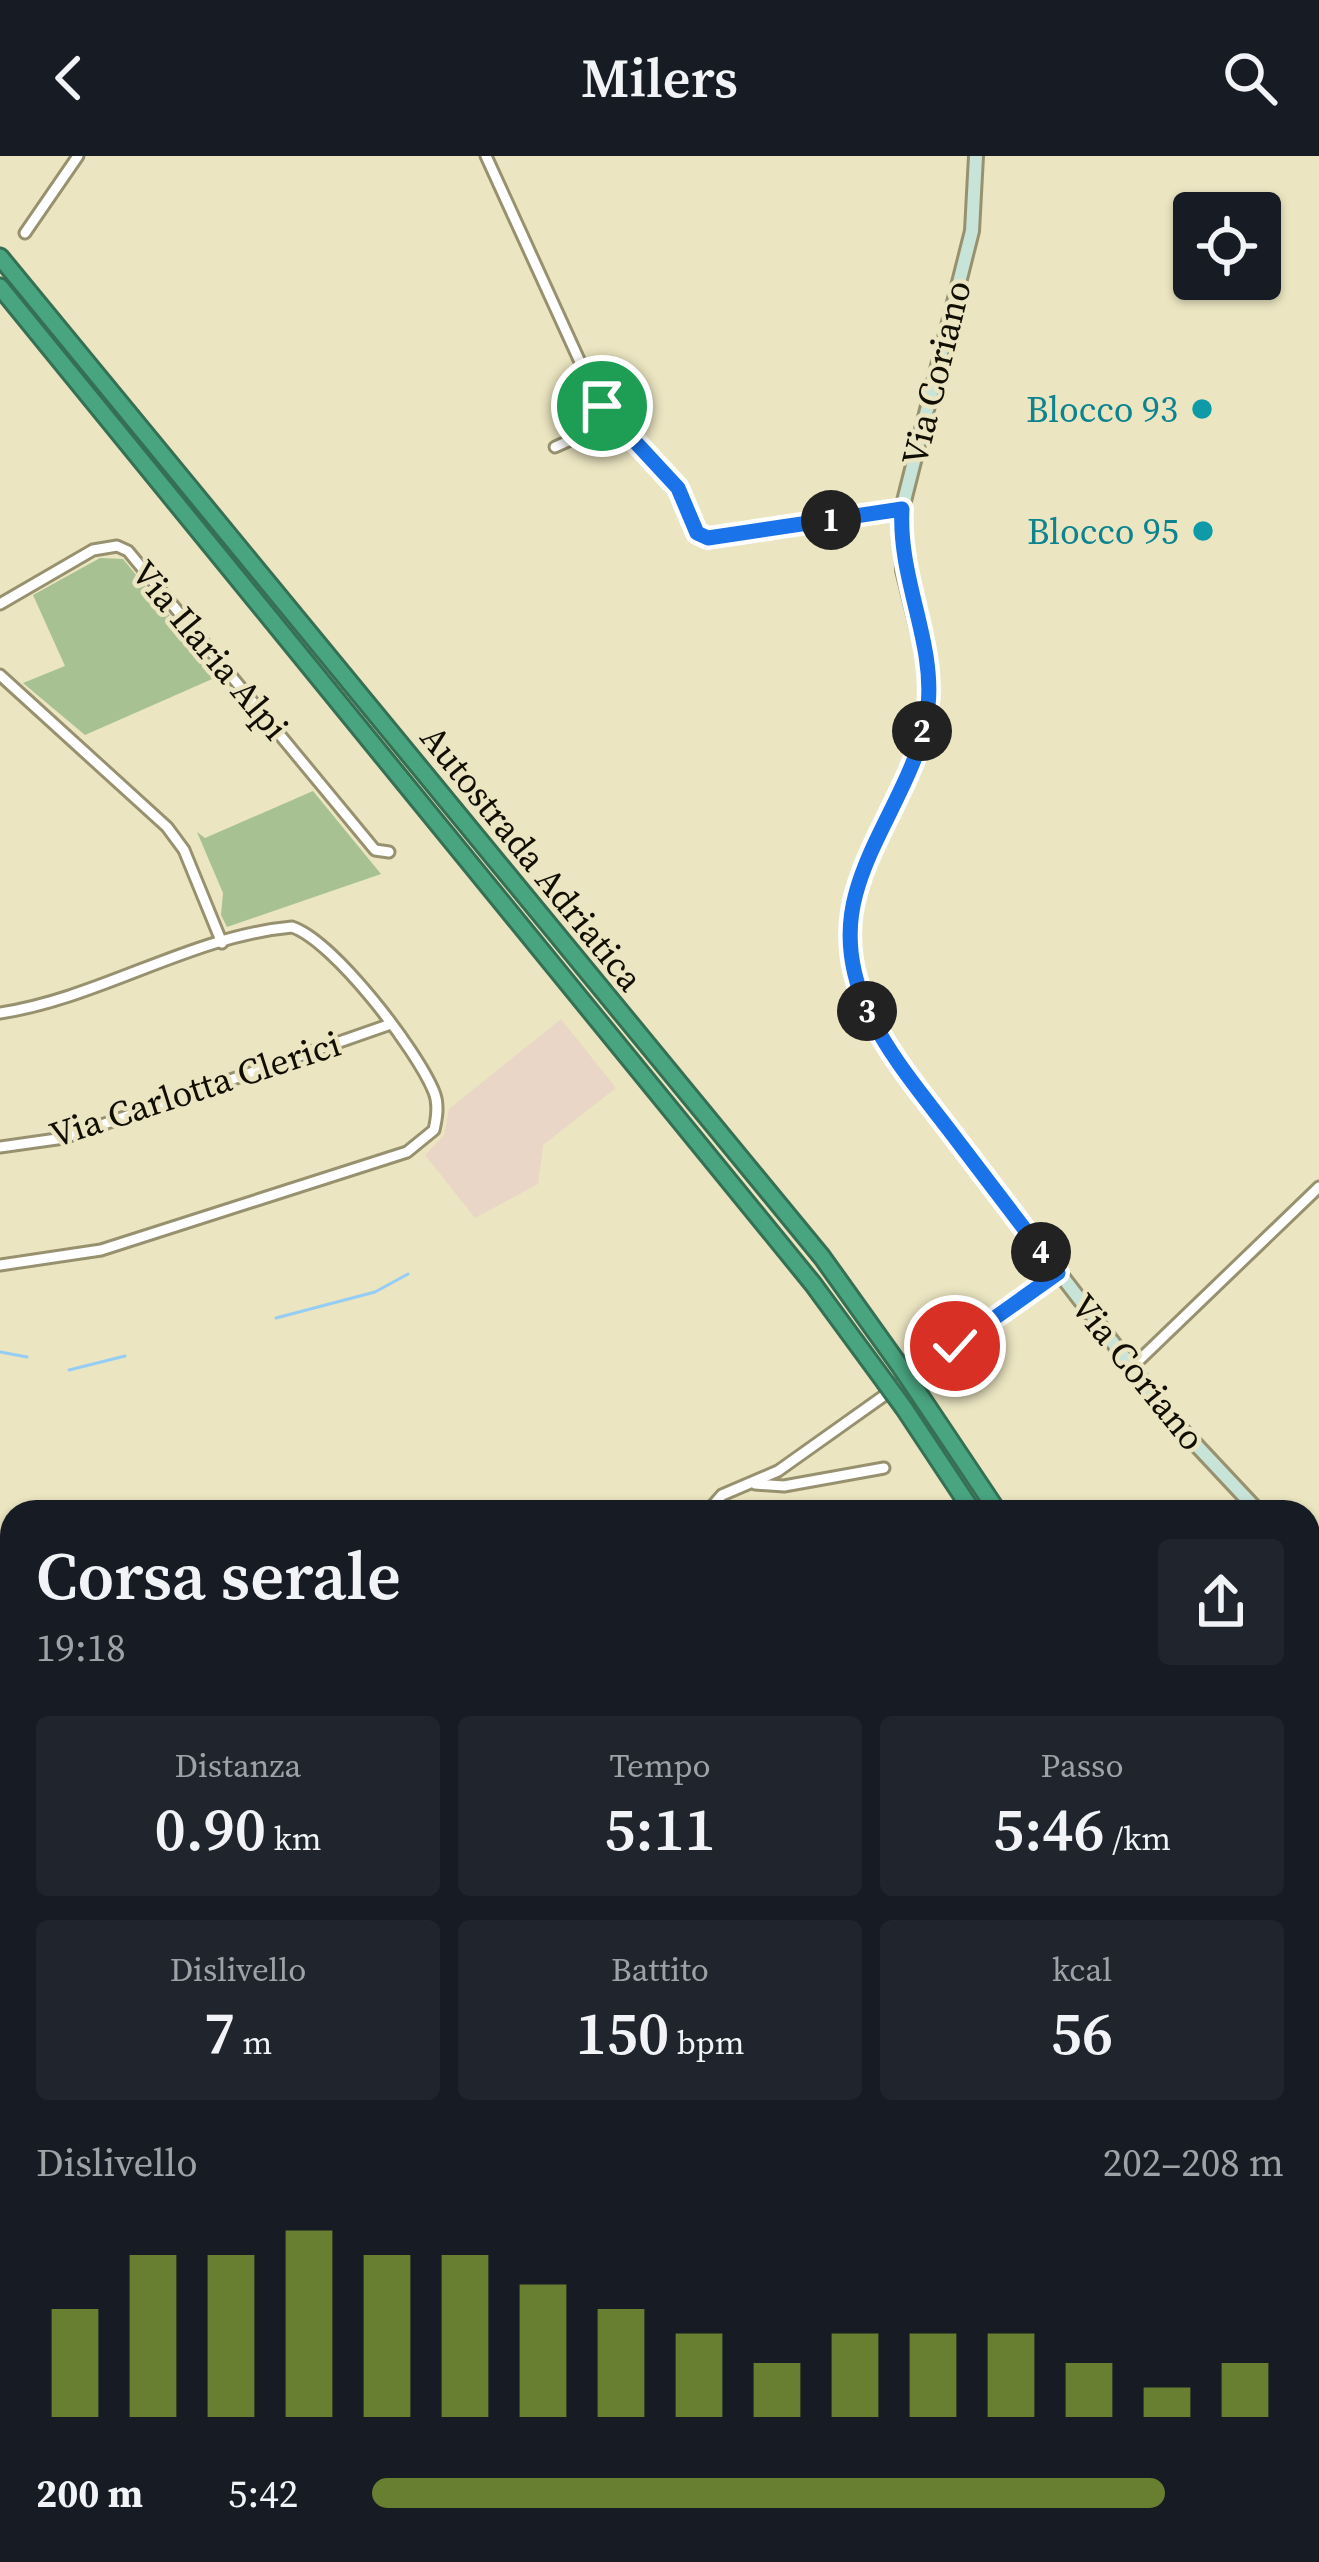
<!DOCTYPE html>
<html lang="it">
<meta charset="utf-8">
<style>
:root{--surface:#171b24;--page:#20242c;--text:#f1f3f6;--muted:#9ea1a6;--accent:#687e30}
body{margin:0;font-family:"Source Serif 4",serif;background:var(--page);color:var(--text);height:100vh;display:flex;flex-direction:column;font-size:45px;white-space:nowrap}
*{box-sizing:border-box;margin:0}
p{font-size:39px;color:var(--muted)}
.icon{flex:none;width:66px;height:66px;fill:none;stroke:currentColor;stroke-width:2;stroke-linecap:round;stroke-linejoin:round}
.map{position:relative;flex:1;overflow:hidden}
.side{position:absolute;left:0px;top:1344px;width:1320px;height:1062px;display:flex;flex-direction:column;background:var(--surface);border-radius:36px 36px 0 0;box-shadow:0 3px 9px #0004}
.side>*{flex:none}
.fabs{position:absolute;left:1173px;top:36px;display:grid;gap:24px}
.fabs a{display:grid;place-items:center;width:108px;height:108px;border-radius:12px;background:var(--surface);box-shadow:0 3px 9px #0004;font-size:60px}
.pin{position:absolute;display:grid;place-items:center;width:102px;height:102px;color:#fff;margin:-51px;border:6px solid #fff;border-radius:50%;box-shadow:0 3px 12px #0007}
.km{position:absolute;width:60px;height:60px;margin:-30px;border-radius:50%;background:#222;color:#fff;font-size:33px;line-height:60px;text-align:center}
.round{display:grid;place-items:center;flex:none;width:126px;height:126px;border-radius:12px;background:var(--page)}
.headline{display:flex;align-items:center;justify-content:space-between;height:204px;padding:0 36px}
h1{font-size:66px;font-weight:600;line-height:90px}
.figures{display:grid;grid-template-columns:repeat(3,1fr);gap:18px;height:204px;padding:12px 36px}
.figures div{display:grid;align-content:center;border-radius:12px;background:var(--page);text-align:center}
.figures b{font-size:60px;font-weight:600}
.figures small{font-size:33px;font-weight:400}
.figures p{font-size:33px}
.chart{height:336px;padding:24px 36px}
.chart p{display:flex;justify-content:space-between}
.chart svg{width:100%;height:216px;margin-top:12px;stroke:var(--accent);stroke-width:6}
ul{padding:0 36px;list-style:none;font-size:39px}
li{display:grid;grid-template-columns:192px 144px 1fr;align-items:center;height:90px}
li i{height:30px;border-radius:15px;background:var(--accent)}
header{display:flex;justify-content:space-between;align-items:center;height:156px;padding:0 36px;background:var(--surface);font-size:54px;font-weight:600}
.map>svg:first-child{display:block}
.industrial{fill:#e9d6c6}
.green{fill:#a7c193}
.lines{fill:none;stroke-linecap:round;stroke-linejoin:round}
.stream{stroke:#95cdf5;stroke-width:3}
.street-casing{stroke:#97916f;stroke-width:15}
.secondary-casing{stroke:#97916f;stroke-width:18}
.highway-casing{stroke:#357054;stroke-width:21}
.street{stroke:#fff;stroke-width:9}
.secondary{stroke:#c8e4d9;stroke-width:12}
.highway{stroke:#49a480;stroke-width:15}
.highway-bridge-casing{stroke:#357054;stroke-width:21;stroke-linecap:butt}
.highway-bridge{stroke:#49a480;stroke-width:15}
.route-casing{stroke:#fff;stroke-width:24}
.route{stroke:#1a73e8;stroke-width:15}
.culture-dot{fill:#0f9aa8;stroke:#ebe5c1;stroke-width:4.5}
.labels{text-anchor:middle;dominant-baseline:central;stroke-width:9;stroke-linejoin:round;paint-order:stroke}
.street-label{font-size:36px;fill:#110e03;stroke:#ebe5c1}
.culture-label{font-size:36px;fill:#0d838f;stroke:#ebe5c1;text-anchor:end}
</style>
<header><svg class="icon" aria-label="back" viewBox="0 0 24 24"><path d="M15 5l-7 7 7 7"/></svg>Milers<svg class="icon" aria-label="search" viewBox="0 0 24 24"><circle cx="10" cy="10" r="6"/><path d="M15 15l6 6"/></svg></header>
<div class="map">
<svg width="1319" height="2406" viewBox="0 0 1319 2406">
<rect width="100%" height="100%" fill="#ebe5c1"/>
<path class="industrial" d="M 561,863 L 616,932 L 543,989 L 538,1028 L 475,1062 L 425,999 L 444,979 L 449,953 Z"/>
<g class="green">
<path d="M 100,402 L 123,403 L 219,520 L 85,579 L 23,527 L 65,510 L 33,439 Z"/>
<path d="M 313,635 L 381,718 L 227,771 L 221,759 L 223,737 L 197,676 L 205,682 Z"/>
</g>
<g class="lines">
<g class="stream">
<path d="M 276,1162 L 375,1136 L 408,1118"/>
<path d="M 0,1196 L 27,1201"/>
<path d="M 69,1214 L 125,1200"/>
</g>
<g class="street-casing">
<g id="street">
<path d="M 486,0 L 591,230 L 613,265 L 678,331 L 697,377 L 708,382 L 902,353"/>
<path d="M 25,77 L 78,0"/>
<path d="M 555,291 L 613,265"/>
<path d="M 0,448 L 93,394 L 117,390 L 128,395 L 375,694 L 389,696"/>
<path d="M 0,519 L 167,671 L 184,694 L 222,787"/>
<path d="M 0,857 C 100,842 191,780 292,771 C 334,785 417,894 434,936 C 439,948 437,961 434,974 L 407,996 L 101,1094 L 0,1109"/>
<path d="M 0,991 L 64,982 L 388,869"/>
<path d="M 1132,1211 L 1319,1031"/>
<path d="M 755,1328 L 784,1330 L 884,1312"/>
<path d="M 707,1356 L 722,1339 L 778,1315 L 1058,1116"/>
<path d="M 0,1441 L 12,1451"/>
<path d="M 1308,1672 L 1319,1667"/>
<path d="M 1308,2097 L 1319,2115"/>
<path d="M 0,2250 L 12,2250"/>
<path d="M 972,2394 L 973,2406"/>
</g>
</g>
<g class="secondary-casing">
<g id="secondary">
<path d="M 976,0 L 972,75 L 902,353 L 903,414 L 927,510 L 928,551 L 918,590 L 855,738 L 850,803 L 884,889 L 1171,1262 L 1259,1356"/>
<path d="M 1308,1405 L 1319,1417"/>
</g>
</g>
<g class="highway-casing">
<g id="highway">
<path d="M 0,101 L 822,1101 L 902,1213"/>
<path d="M 0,131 L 813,1128 L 885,1226"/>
<path d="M 921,1241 L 998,1356"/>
<path d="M 904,1252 L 973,1356"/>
<path d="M 1308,1972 L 1319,1995"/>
<path d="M 1308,2030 L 1319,2054"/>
</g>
</g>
<use href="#street" class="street"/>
<use href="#secondary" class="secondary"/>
<use href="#highway" class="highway"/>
<g class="highway-bridge-casing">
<g id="highway-bridge">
<path d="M 902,1213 L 921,1241"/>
<path d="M 885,1226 L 904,1252"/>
</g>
</g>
<use href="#highway-bridge" class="highway-bridge"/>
</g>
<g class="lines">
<g class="route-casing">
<path id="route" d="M 602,250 L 678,332 L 697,377 L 708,382 L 902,353 C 898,422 935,486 928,550 C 921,616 873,674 856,737 C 829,833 899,908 953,979 C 988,1025 1023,1071 1058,1117 L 955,1190"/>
</g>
<use href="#route" class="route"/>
</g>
<g class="culture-dot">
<circle cx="1202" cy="253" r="12"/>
<circle cx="1203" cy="375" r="12"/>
</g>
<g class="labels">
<g class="street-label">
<text transform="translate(936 217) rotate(-76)">Via Coriano</text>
<text transform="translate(210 494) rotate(50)">Via Ilaria Alpi</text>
<text transform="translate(532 702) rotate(51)">Autostrada Adriatica</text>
<text transform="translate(195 933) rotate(-18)">Via Carlotta Clerici</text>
<text transform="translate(1138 1216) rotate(51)">Via Coriano</text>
</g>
<g class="culture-label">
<text x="1178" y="253">Blocco 93</text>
<text x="1179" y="375">Blocco 95</text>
</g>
</g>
</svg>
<div class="fabs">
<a><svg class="icon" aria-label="locate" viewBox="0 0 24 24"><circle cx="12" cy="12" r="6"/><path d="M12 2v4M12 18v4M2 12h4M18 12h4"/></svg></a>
</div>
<div class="pin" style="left:602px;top:250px;background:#1e9e55"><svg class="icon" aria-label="arrive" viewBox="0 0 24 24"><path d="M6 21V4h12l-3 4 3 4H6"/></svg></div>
<div class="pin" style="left:955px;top:1190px;background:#d93025"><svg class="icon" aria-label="check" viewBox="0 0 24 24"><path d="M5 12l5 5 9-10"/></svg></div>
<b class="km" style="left:831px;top:364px">1</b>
<b class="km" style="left:922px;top:575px">2</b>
<b class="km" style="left:867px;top:855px">3</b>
<b class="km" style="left:1041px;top:1096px">4</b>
<section class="side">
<div class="headline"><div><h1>Corsa serale</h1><p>19:18</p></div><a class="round"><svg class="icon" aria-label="share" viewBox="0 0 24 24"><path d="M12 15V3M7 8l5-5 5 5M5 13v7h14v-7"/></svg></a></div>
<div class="figures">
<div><p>Distanza</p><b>0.90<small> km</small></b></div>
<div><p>Tempo</p><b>5:11</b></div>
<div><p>Passo</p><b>5:46<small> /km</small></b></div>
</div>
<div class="figures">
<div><p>Dislivello</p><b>7<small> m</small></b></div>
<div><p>Battito</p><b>150<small> bpm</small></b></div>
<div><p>kcal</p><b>56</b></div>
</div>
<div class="chart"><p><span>Dislivello</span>202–208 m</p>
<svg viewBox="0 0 160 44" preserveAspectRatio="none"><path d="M5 44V22M15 44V11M25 44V11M35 44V6M45 44V11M55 44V11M65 44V17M75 44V22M85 44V27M95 44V33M105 44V27M115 44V27M125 44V27M135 44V33M145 44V38M155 44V33"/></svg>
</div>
<ul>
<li><b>200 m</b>5:42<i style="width:87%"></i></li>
</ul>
</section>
</div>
